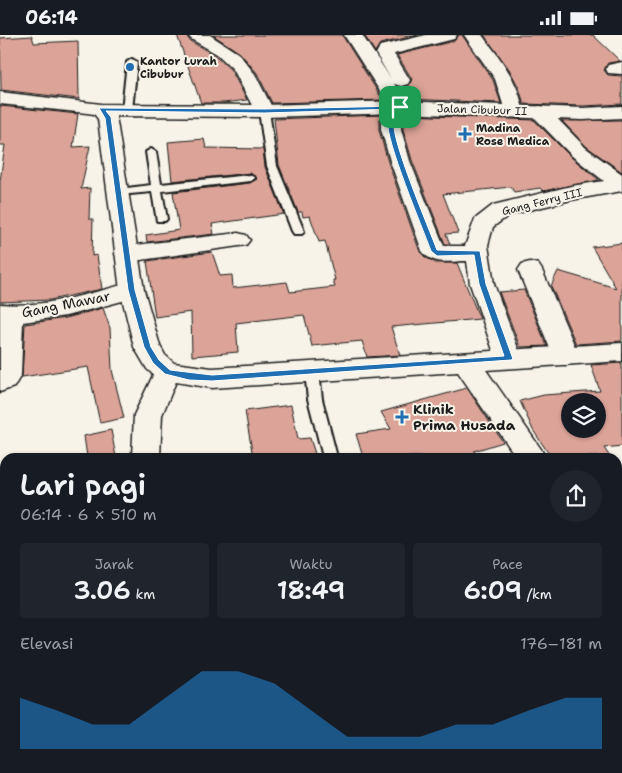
<!DOCTYPE html>
<html lang="id">
<meta charset="utf-8">
<style>
:root{--surface:#171b24;--page:#20242c;--text:#f1f3f6;--muted:#9ea1a6;--accent:#1f6fb2}
body{margin:0;font-family:"Shantell Sans",sans-serif;background:var(--page);color:var(--text);height:100vh;display:flex;flex-direction:column;font-size:19px;white-space:nowrap}
*{box-sizing:border-box;margin:0}
p{font-size:16px;color:var(--muted)}
.icon{flex:none;width:28px;height:28px;fill:none;stroke:currentColor;stroke-width:2;stroke-linecap:round;stroke-linejoin:round}
.map{position:relative;flex:1;overflow:hidden}
.drawer{position:absolute;left:0px;top:418px;width:622px;height:321px;display:flex;flex-direction:column;background:var(--surface);border-radius:15px 15px 0 0;box-shadow:0 1px 4px #0004}
.drawer>*{flex:none}
.buttons{position:absolute;left:561px;top:358px;display:grid;gap:10px}
.buttons a{display:grid;place-items:center;width:45px;height:45px;border-radius:50%;background:var(--surface);box-shadow:0 1px 4px #0004;font-size:25px}
.pin{position:absolute;display:grid;place-items:center;width:42px;height:42px;color:#fff;margin:-21px;border-radius:10px;box-shadow:0 2px 8px #0006}
.round{display:grid;place-items:center;flex:none;width:52px;height:52px;border-radius:26px;background:var(--page)}
.summary{display:flex;align-items:center;justify-content:space-between;height:85px;padding:0 20px}
h1{font-size:28px;font-weight:600;line-height:38px}
.metrics{display:grid;grid-template-columns:repeat(3,1fr);gap:8px;height:85px;padding:5px 20px}
.metrics div{display:grid;align-content:center;border-radius:5px;background:var(--page);text-align:center}
.metrics b{font-size:25px;font-weight:600}
.metrics small{font-size:14px;font-weight:400}
.metrics p{font-size:14px}
.chart{height:140px;padding:10px 20px}
.chart p{display:flex;justify-content:space-between}
.chart svg{width:100%;height:90px;margin-top:5px;fill:var(--accent);opacity:.7}
.status{display:flex;justify-content:space-between;align-items:center;height:35px;padding:0 25px;background:var(--surface);direction:ltr}
.status svg{height:14px;fill:currentColor}
.map>svg:first-child{display:block}
.building{fill:#dca498;stroke:#1c1c1c;fill-rule:evenodd}
.lines{fill:none;stroke-linecap:round;stroke-linejoin:round}
.service-casing{stroke:#1c1c1c;stroke-width:4}
.minor-casing{stroke:#1c1c1c;stroke-width:3}
.tertiary-casing{stroke:#1c1c1c;stroke-width:3}
.service{fill:#f7f3e8;fill-rule:evenodd}
.minor{fill:#f7f3e8;fill-rule:evenodd}
.tertiary{fill:#f7f3e8;fill-rule:evenodd}
.route{fill:#1f6fb2;stroke:#fff;fill-rule:evenodd}
.poi-dot{fill:#1f6fb2;stroke:#f7f3e8;stroke-width:2}
.labels{text-anchor:middle;dominant-baseline:central;stroke-width:4;stroke-linejoin:round;paint-order:stroke}
.far-poi-label{font-size:11px;font-weight:bold;fill:#1c1c1c;stroke:#f7f3e8;text-anchor:start}
.far-street-label{font-size:11px;fill:#1c1c1c;stroke:#f7f3e8}
.street-label{font-size:14px;fill:#1c1c1c;stroke:#f7f3e8}
.poi-label{font-size:14px;font-weight:bold;fill:#1c1c1c;stroke:#f7f3e8;text-anchor:start}
</style>
<div class="status"><b>06:14</b><svg viewBox="0 0 49 12"><path d="M0 12V9h3v3zM5 12V6h3v6zM10 12V3h3v9zM15 12V0h3v12zM26 1h20v11H26zM47 4h2v5h-2z"/></svg></div>
<div class="map">
<svg width="622" height="738" viewBox="0 0 622 738">
<rect width="100%" height="100%" fill="#f7f3e8"/>
<filter id="ink" filterUnits="userSpaceOnUse"><feTurbulence type="fractalNoise" baseFrequency=".02" numOctaves="2"/><feDisplacementMap in="SourceGraphic" scale="10" xChannelSelector="R" yChannelSelector="G"/><feConvolveMatrix kernelMatrix="1 2 1 2 8 2 1 2 1" color-interpolation-filters="sRGB"/></filter>
<g filter="url(#ink)">
<g class="building">
<path d="M 177,0 L 186,0 L 190,6 L 216,21 L 231,35 L 247,65 L 224,68 L 201,68 Z"/>
<path d="M 213,0 L 342,0 L 383,65 L 272,68 L 257,38 L 240,18 Z"/>
<path d="M 364,0 L 418,0 L 380,9 L 375,17 Z"/>
<path d="M 459,0 L 462,0 L 493,45 L 501,68 L 407,64 L 399,52 L 409,51 L 412,44 L 397,20 L 454,6 Z"/>
<path d="M 484,0 L 593,0 L 620,26 L 608,28 L 604,35 L 608,40 L 622,41 L 622,69 L 583,71 L 524,69 L 519,53 L 509,34 Z"/>
<path d="M 32,1 L 34,8 L 78,6 L 79,64 L 1,55 L 0,3 Z"/>
<path d="M 0,71 L 78,79 L 73,112 L 90,111 L 81,154 L 90,153 L 89,184 L 93,184 L 92,221 L 97,220 L 102,254 L 50,265 L 0,267 L 0,146 L 5,110 L 0,110 Z"/>
<path d="M 382,80 L 379,86 L 379,95 L 388,127 L 420,217 L 425,222 L 436,228 L 457,228 L 480,284 L 391,292 L 400,320 L 367,322 L 362,306 L 312,311 L 304,280 L 236,288 L 238,317 L 192,321 L 191,277 L 155,282 L 147,226 L 212,217 L 220,241 L 232,240 L 233,253 L 287,247 L 290,257 L 335,252 L 333,245 L 335,245 L 325,206 L 319,207 L 310,181 L 303,182 L 302,177 L 298,177 L 279,130 L 274,84 Z"/>
<path d="M 407,80 L 534,85 L 571,122 L 599,145 L 543,156 L 540,153 L 514,157 L 511,152 L 443,159 L 458,198 L 446,199 L 450,209 L 445,209 L 412,125 L 403,94 L 403,87 Z"/>
<path d="M 622,85 L 622,137 L 587,112 L 562,86 Z"/>
<path d="M 204,104 L 206,113 L 263,114 L 265,132 L 284,179 L 212,189 L 214,199 L 147,207 L 146,200 L 179,195 L 173,157 L 250,148 L 257,144 L 250,138 L 172,146 L 168,107 Z"/>
<path d="M 622,208 L 622,306 L 576,309 L 551,251 L 558,236 L 616,253 L 592,212 Z"/>
<path d="M 524,255 L 547,311 L 520,312 L 499,257 Z"/>
<path d="M 103,273 L 110,293 L 112,335 L 124,383 L 100,388 L 88,332 L 22,342 L 25,289 L 66,283 Z"/>
<path d="M 622,328 L 622,411 L 604,413 L 610,422 L 551,422 L 533,395 L 520,366 L 544,360 L 600,356 L 591,330 ZM 570,366 L 598,366 L 598,394 L 570,394 Z"/>
<path d="M 467,353 L 503,407 L 474,416 L 478,422 L 363,422 L 356,399 L 391,394 L 381,377 Z"/>
<path d="M 291,370 L 298,404 L 310,403 L 316,422 L 253,422 L 245,376 Z"/>
<path d="M 111,395 L 116,422 L 87,422 L 84,401 Z"/>
</g>
<g class="lines">
<g class="service-casing">
<g id="service">
<path d="M 132,24 L 137,27 L 132,75 L 127,78 L 122,75 L 127,27 Z"/>
<path d="M 264,73 L 269,76 L 277,131 L 304,196 L 302,199 L 294,199 L 292,196 L 267,131 L 259,76 Z"/>
<path d="M 151,114 L 156,117 L 161,149 L 250,140 L 255,143 L 250,146 L 162,156 L 167,184 L 165,186 L 157,186 L 152,157 L 119,160 L 114,157 L 119,154 L 151,150 L 146,117 Z"/>
<path d="M 312,332 L 317,334 L 319,337 L 322,364 L 337,422 L 323,422 L 308,364 L 305,337 L 307,334 Z"/>
</g>
</g>
<g class="minor-casing">
<g id="minor">
<path d="M 188,0 L 210,0 L 239,19 L 255,39 L 274,76 L 271,80 L 264,82 L 257,80 L 233,34 L 217,19 L 191,4 Z"/>
<path d="M 344,0 L 362,0 L 391,44 L 376,19 L 380,11 L 426,0 L 457,0 L 454,4 L 394,19 L 410,45 L 408,49 L 401,51 L 394,49 L 410,72 L 401,86 L 401,94 L 410,126 L 444,211 L 465,211 L 475,184 L 493,170 L 571,151 L 604,146 L 572,121 L 533,81 L 530,77 L 533,73 L 540,71 L 547,73 L 586,113 L 622,139 L 622,156 L 571,165 L 509,180 L 493,192 L 488,210 L 494,249 L 522,324 L 518,331 L 509,333 L 500,331 L 496,324 L 470,249 L 467,226 C 451,226 432,231 422,216 L 390,126 L 381,94 L 381,86 L 390,72 Z"/>
<path d="M 464,0 L 482,0 C 500,23 518,45 523,75 L 520,79 L 513,81 L 506,79 L 495,44 Z"/>
<path d="M 622,27 L 622,39 L 608,38 L 606,34 L 608,30 Z"/>
<path d="M 238,198 L 246,200 L 250,205 L 246,210 L 127,227 L 119,224 L 115,219 L 119,214 L 127,211 Z"/>
<path d="M 530,227 L 538,229 L 542,235 L 579,321 L 575,328 L 566,330 L 557,328 L 553,321 L 518,235 L 522,229 Z"/>
<path d="M 132,247 L 141,249 L 144,255 L 141,261 L 66,281 L 23,287 L 21,340 L 14,352 L 0,357 L 0,269 C 45,273 89,259 132,247 Z"/>
<path d="M 167,327 L 176,330 L 180,337 L 162,380 L 160,422 L 132,422 L 134,380 L 158,330 Z"/>
<path d="M 5,461 L 5,487 L 0,488 L 0,462 Z"/>
<rect x="157" y="734" width="38" height="4"/>
<path d="M 458,734 L 496,734 L 497,738 L 459,738 Z"/>
</g>
</g>
<g class="tertiary-casing">
<g id="tertiary">
<path d="M 0,57 L 101,69 L 264,70 L 400,66 L 583,73 L 622,71 L 622,83 L 583,85 L 400,78 L 264,82 L 116,81 L 144,255 L 160,311 L 165,320 L 174,328 L 212,333 L 622,308 L 622,326 L 486,335 L 541,414 L 545,422 L 516,422 L 458,337 L 212,353 L 158,344 L 147,334 L 134,312 L 120,255 L 98,84 L 94,79 L 87,78 L 0,69 Z"/>
<path d="M 618,523 L 622,524 L 622,556 L 618,555 Z"/>
</g>
</g>
<use href="#service" class="service"/>
<use href="#minor" class="minor"/>
<use href="#tertiary" class="tertiary"/>
</g>
</g>
<path class="route" d="M 402,71 C 401,76 395,81 394,87 C 391,105 429,193 437,215 L 480,216 L 486,249 L 513,324 L 511,325 L 212,346 L 189,345 L 165,339 L 153,328 L 144,312 L 128,255 L 105,83 L 99,73 L 264,74 ZM 396,74 C 394,78 389,83 388,87 C 385,104 423,194 431,216 L 437,221 L 474,220 L 479,249 L 504,321 L 212,340 L 170,335 L 159,325 L 151,312 L 135,255 L 111,82 L 106,76 L 264,78 Z"/>
<g class="poi-dot">
<circle cx="130" cy="32" r="5"/>
<path d="M462.5 91.5h5v5h5v5h-5v5h-5v-5h-5v-5h5z"/>
<path d="M399.5 374.5h5v5h5v5h-5v5h-5v-5h-5v-5h5z"/>
</g>
<g class="labels">
<g class="far-poi-label">
<text x="140" y="26">Kantor Lurah<tspan x="140" dy="13">Cibubur</tspan></text>
<text x="476" y="93">Madina<tspan x="476" dy="13">Rose Medica</tspan></text>
</g>
<g class="far-street-label">
<text transform="translate(482 75) rotate(2)">Jalan Cibubur II</text>
<text transform="translate(542 167) rotate(-14)">Gang Ferry III</text>
</g>
<g class="street-label">
<text transform="translate(66 269) rotate(-11)">Gang Mawar</text>
</g>
<g class="poi-label">
<text x="413" y="374">Klinik<tspan x="413" dy="16">Prima Husada</tspan></text>
</g>
</g>
</svg>
<div class="buttons">
<a><svg class="icon" aria-label="layers" viewBox="0 0 24 24"><path d="M12 4l9 5-9 5-9-5zM3 14l9 5 9-5"/></svg></a>
</div>
<div class="pin" style="left:400px;top:72px;background:#1e9e55"><svg class="icon" aria-label="arrive" viewBox="0 0 24 24"><path d="M6 21V4h12l-3 4 3 4H6"/></svg></div>
<section class="drawer">
<div class="summary"><div><h1>Lari pagi</h1><p>06:14 · 6 × 510 m</p></div><a class="round"><svg class="icon" aria-label="share" viewBox="0 0 24 24"><path d="M12 15V3M7 8l5-5 5 5M5 13v7h14v-7"/></svg></a></div>
<div class="metrics">
<div><p>Jarak</p><b>3.06<small> km</small></b></div>
<div><p>Waktu</p><b>18:49</b></div>
<div><p>Pace</p><b>6:09<small> /km</small></b></div>
</div>
<div class="chart"><p><span>Elevasi</span>176–181 m</p>
<svg viewBox="0 0 160 44" preserveAspectRatio="none"><path d="M0 44V19L10 25L20 32L30 32L40 19L50 6L60 6L70 12L80 25L90 38L100 38L110 38L120 32L130 32L140 25L150 19L160 19V44z"/></svg>
</div>
</section>
</div>
